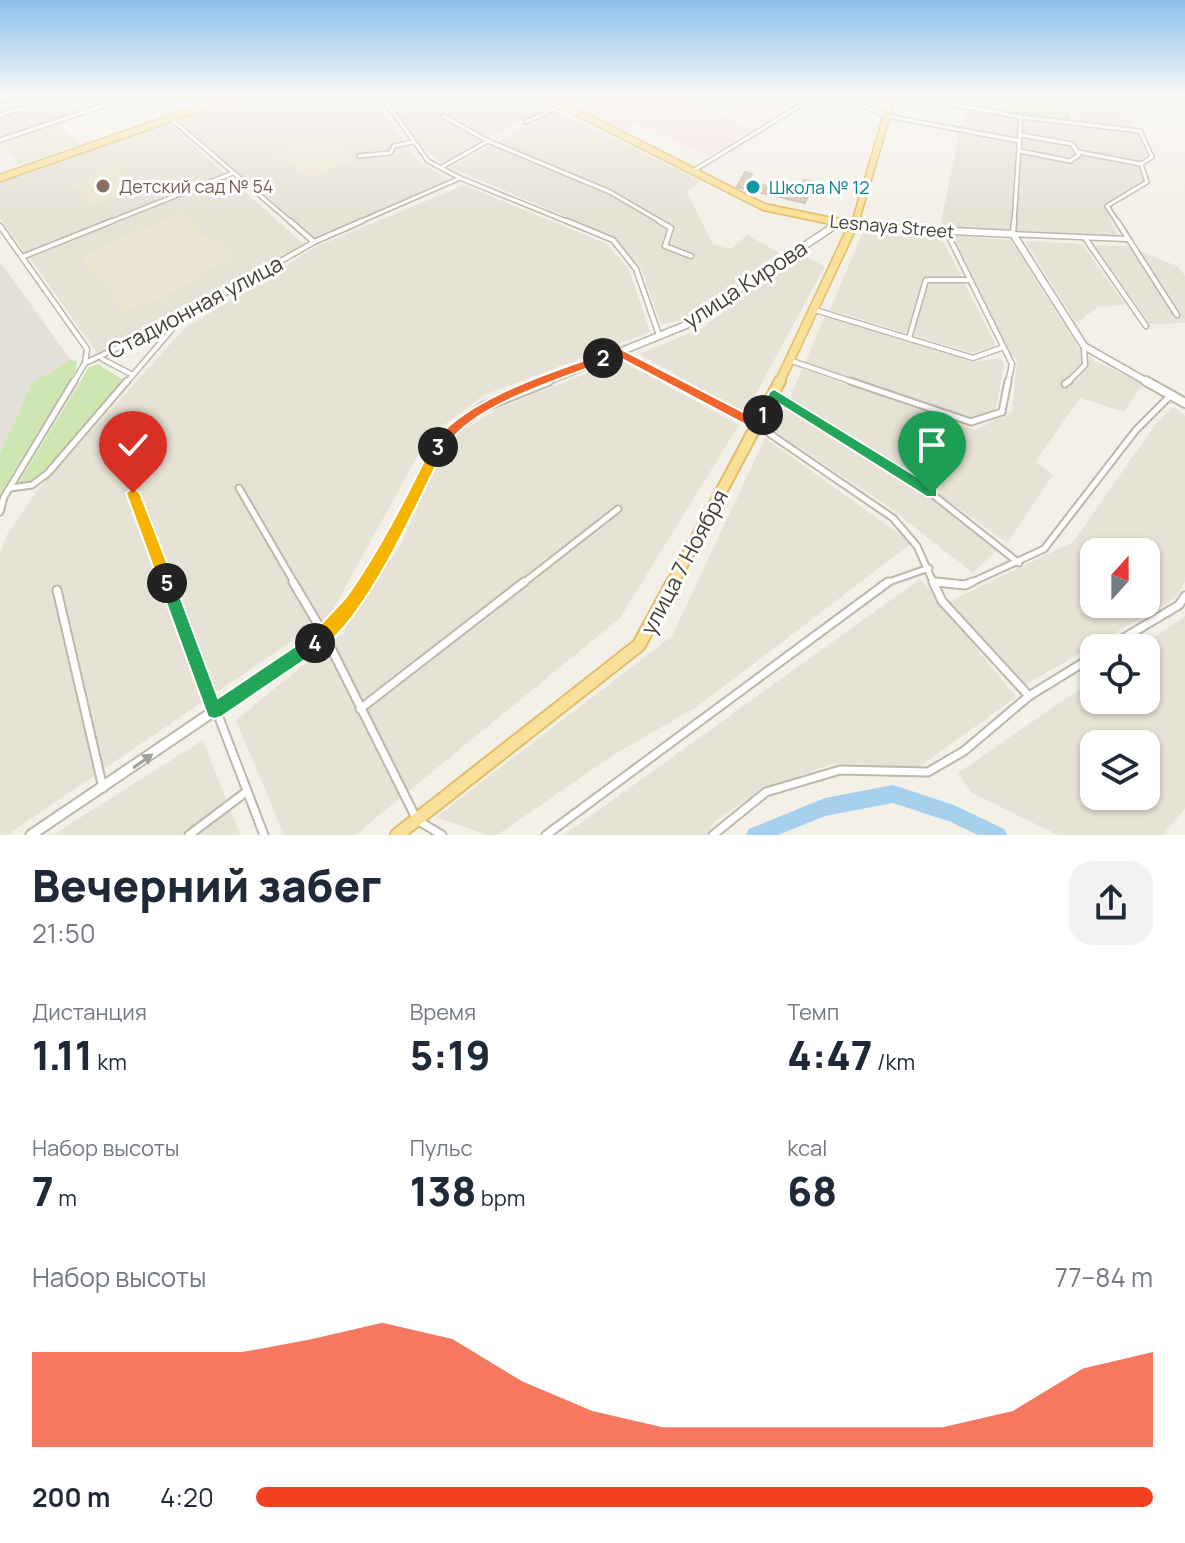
<!DOCTYPE html>
<html lang="ru">
<meta charset="utf-8">
<style>
:root{--surface:#fff;--page:#f2f2f3;--text:#1f2937;--muted:#747a83;--accent:#f3401f}
body{margin:0;font-family:Manrope,sans-serif;background:var(--page);color:var(--text);height:100vh;display:flex;flex-direction:column;font-size:30px;white-space:nowrap}
*{box-sizing:border-box;margin:0}
p{font-size:26px;color:var(--muted)}
.icon{flex:none;width:44px;height:44px;fill:none;stroke:currentColor;stroke-width:2;stroke-linecap:round;stroke-linejoin:round}
.map{position:relative;height:835px;overflow:hidden}
.sheet{display:flex;flex-direction:column;background:var(--surface);flex:1}
.sheet>*{flex:none}
.needle{width:52px;rotate:21deg}
.fabs{position:absolute;left:1080px;top:538px;display:grid;gap:16px}
.fabs a{display:grid;place-items:center;width:80px;height:80px;border-radius:16px;background:var(--surface);box-shadow:0 2px 6px #0004;font-size:40px}
.pin{position:absolute;display:grid;place-items:center;width:68px;height:68px;color:#fff;margin:-82px -34px;border-radius:50% 50% 50% 0;rotate:-45deg;box-shadow:0 0 8px #0007}
.pin .icon{rotate:45deg}
.km{position:absolute;width:40px;height:40px;margin:-20px;border-radius:50%;background:#222;color:#fff;font-size:22px;line-height:40px;text-align:center}
.round{display:grid;place-items:center;flex:none;width:84px;height:84px;border-radius:24px;background:var(--page)}
.head{display:flex;align-items:center;justify-content:space-between;height:136px;padding:0 32px}
h1{font-size:44px;font-weight:800;line-height:60px}
.metrics{display:grid;grid-template-columns:repeat(3,1fr);gap:12px;height:136px;padding:8px 32px}
.metrics div{display:grid;align-content:center}
.metrics b{font-size:40px;font-weight:800}
.metrics small{font-size:22px;font-weight:400}
.metrics p{font-size:22px}
.chart{height:224px;padding:16px 32px}
.chart p{display:flex;justify-content:space-between}
.chart svg{width:100%;height:144px;margin-top:8px;fill:var(--accent);opacity:.7}
ul{padding:0 32px;list-style:none;font-size:26px}
li{display:grid;grid-template-columns:128px 96px 1fr;align-items:center;height:60px}
li i{height:20px;border-radius:10px;background:var(--accent)}
.map>svg:first-child{display:block}
.residential{fill:#e7e2d6;fill-rule:evenodd}
.industrial{fill:#e3dfd9}
.education{fill:#ece5d2}
.medical{fill:#f3dfdb}
.green{fill:#cee6b2}
.lines{fill:none;stroke-linecap:round;stroke-linejoin:round}
.river{fill:#a6d0ee;fill-rule:evenodd}
.building{fill:#d5ccbd;stroke:#cfc4b1;stroke-width:2}
.minor-far3-casing{stroke:#beb8aa;stroke-width:6}
.minor-far2-casing{stroke:#beb8aa;stroke-width:7}
.minor-far1-casing{stroke:#beb8aa;stroke-width:9}
.minor-casing{stroke:#beb8aa;stroke-width:11}
.tertiary-far2-casing{stroke:#beb8aa;stroke-width:9}
.tertiary-far1-casing{stroke:#beb8aa;stroke-width:12}
.tertiary-casing{stroke:#beb8aa;stroke-width:13}
.primary-far3-casing{stroke:#e0bd69;stroke-width:9}
.primary-far2-casing{stroke:#e0bd69;stroke-width:11}
.primary-far1-casing{stroke:#e0bd69;stroke-width:14}
.primary-casing{stroke:#e0bd69;stroke-width:16}
.minor-far3{stroke:#fff;stroke-width:3}
.minor-far2{stroke:#fff;stroke-width:4}
.minor-far1{stroke:#fff;stroke-width:5}
.minor{stroke:#fff;stroke-width:7}
.tertiary-far2{stroke:#fff;stroke-width:6}
.tertiary-far1{stroke:#fff;stroke-width:8}
.tertiary{stroke:#fff;stroke-width:9}
.primary-far3{stroke:#fbe099;stroke-width:6}
.primary-far2{stroke:#fbe099;stroke-width:8}
.primary-far1{stroke:#fbe099;stroke-width:10}
.primary{stroke:#fbe099;stroke-width:12}
.rail{stroke:#969696;stroke-width:2;stroke-dasharray:7 7;stroke-linecap:butt}
.oneway{fill:#a2a09b}
.split-1{fill:#22a559;stroke:#fff;stroke-width:2}
.split-2{fill:#f0652b;stroke:#fff;stroke-width:2}
.split-3{fill:#f0652b;stroke:#fff;stroke-width:2}
.split-4{fill:#f5b400;stroke:#fff;stroke-width:2}
.split-5{fill:#22a559;stroke:#fff;stroke-width:2}
.split-6{fill:#f5b400;stroke:#fff;stroke-width:2}
.education-dot{fill:#8d6e63;stroke:#fff;stroke-width:3}
.culture-dot{fill:#0f9aa8;stroke:#fff;stroke-width:3}
.labels{text-anchor:middle;dominant-baseline:central;stroke-width:6;stroke-linejoin:round;paint-order:stroke}
.far-education-label{font-size:18px;fill:#785e54;stroke:#fff;text-anchor:start}
.far-culture-label{font-size:18px;fill:#0d838f;stroke:#fff;text-anchor:start}
.far-street-label{font-size:18px;fill:#464037;stroke:#fff}
.street-label{font-size:22px;fill:#464037;stroke:#fff}
</style>
<div class="map">
<svg width="1185" height="835" viewBox="0 0 1185 835">
<rect width="100%" height="100%" fill="#f3f0e8"/>
<g class="residential">
<path d="M 65,95 L 104,95 L 112,102 L 0,138 L 0,115 Z"/>
<path d="M 249,95 L 372,95 L 420,163 L 449,179 L 315,239 L 178,120 Z"/>
<path d="M 384,95 L 528,95 L 551,107 L 489,136 L 443,164 L 421,145 Z"/>
<path d="M 1076,98 L 1114,103 L 1133,119 L 1146,156 L 1138,162 L 1143,182 L 1104,204 L 1118,236 L 940,227 L 964,109 L 1079,128 Z"/>
<path d="M 557,111 L 701,181 L 687,192 L 713,245 L 731,249 L 747,235 L 779,253 L 687,318 L 661,325 L 641,268 L 613,237 L 450,167 Z"/>
<path d="M 168,122 L 225,174 L 25,254 L 0,218 L 0,179 Z"/>
<path d="M 228,177 L 306,246 L 99,356 L 30,258 Z"/>
<path d="M 464,185 L 607,244 L 629,270 L 650,332 L 484,395 L 428,437 L 330,615 L 7,835 L 0,835 L 0,555 L 6,536 L 40,487 L 184,329 L 315,247 Z"/>
<path d="M 863,232 L 941,237 L 996,346 L 972,353 L 830,310 Z"/>
<path d="M 952,235 L 1011,240 L 1079,349 L 1095,361 L 1143,384 L 1124,412 L 1080,398 L 1035,462 L 1053,475 L 1007,543 L 940,495 L 956,424 L 976,430 L 1012,411 L 1017,359 L 1008,353 Z"/>
<path d="M 1025,241 L 1082,244 L 1125,305 L 1098,307 L 1076,323 Z"/>
<path d="M 1094,245 L 1126,246 L 1177,266 L 1185,276 L 1185,323 L 1150,324 Z"/>
<path d="M 800,255 L 825,266 L 745,414 L 639,354 L 702,328 Z"/>
<path d="M 825,316 L 974,362 L 1000,358 L 1004,364 L 996,409 L 973,418 L 805,363 Z"/>
<path d="M 620,360 L 739,425 L 620,618 L 355,835 L 284,835 L 236,720 L 342,634 L 401,544 L 442,451 L 455,435 L 497,409 Z"/>
<path d="M 802,369 L 943,418 L 927,486 L 789,400 Z"/>
<path d="M 1174,407 L 1185,416 L 1185,581 L 1176,598 L 1023,686 L 950,601 L 1073,542 L 1155,425 ZM 1094,552 L 1146,552 L 1146,604 L 1094,604 Z"/>
<path d="M 785,408 L 911,484 L 997,550 L 973,573 L 886,505 L 771,429 Z"/>
<path d="M 765,438 L 912,543 L 698,706 L 615,754 L 497,835 L 488,835 L 436,817 L 672,636 Z"/>
<path d="M 920,579 L 1016,697 L 915,770 L 831,764 L 763,790 L 714,821 L 707,835 L 564,835 Z"/>
<path d="M 1185,616 L 1185,808 L 1163,835 L 1058,835 L 972,793 L 958,773 L 1094,679 L 1094,700 L 1146,700 L 1146,648 L 1139,648 ZM 1094,744 L 1146,744 L 1146,796 L 1094,796 Z"/>
<path d="M 203,740 L 240,835 L 53,835 Z"/>
</g>
<g class="industrial">
<path d="M 118,95 L 215,95 L 180,107 L 152,108 L 135,106 Z"/>
<path d="M 0,262 L 71,360 L 32,383 L 0,454 Z"/>
</g>
<g class="education">
<path d="M 750,95 L 809,95 L 765,122 L 730,106 Z"/>
<path d="M 58,123 L 78,144 L 19,164 L 2,141 Z"/>
<path d="M 325,132 L 357,155 L 357,158 L 310,179 L 274,152 Z"/>
<path d="M 116,166 L 138,189 L 90,207 L 70,183 Z"/>
<path d="M 183,212 L 200,231 L 199,234 L 219,244 L 231,256 L 158,302 L 150,301 L 124,313 L 111,299 L 114,298 L 108,288 L 110,284 L 102,282 L 81,262 L 88,252 Z"/>
</g>
<path class="medical" d="M 601,95 L 676,95 L 753,129 L 708,156 L 638,123 L 621,131 L 574,108 Z"/>
<g class="green">
<path d="M 982,95 L 1070,95 L 1070,123 L 980,107 Z"/>
<path d="M 71,360 L 77,361 L 76,370 L 0,494 L 0,454 L 32,383 Z"/>
<path d="M 98,364 L 123,380 L 46,471 L 34,480 L 18,484 L 89,367 Z"/>
</g>
<g class="lines">
<path class="river" d="M 893,785 L 954,805 L 1004,829 L 1007,835 L 978,835 L 951,822 L 893,803 L 825,816 L 778,835 L 746,835 L 749,829 L 825,798 Z"/>
</g>
<path class="building" d="M 745,172 L 752,174 L 747,185 L 759,187 L 760,184 L 798,195 L 804,180 L 813,182 L 805,203 L 737,187 Z"/>
<g class="lines">
<g class="minor-far3-casing">
<g id="minor-far3">
<path d="M 381,95 L 428,161 L 460,178 L 571,223"/>
<path d="M 838,95 L 887,116 L 1020,141"/>
<path d="M 905,95 L 1021,117 L 1140,131 L 1152,157 L 1141,164 L 1147,182 L 1107,206 L 1118,223"/>
<path d="M 969,107 L 970,95"/>
<path d="M 0,115 L 22,108"/>
<path d="M 443,116 L 488,141 L 610,192 L 663,223"/>
<path d="M 171,119 L 292,223"/>
<path d="M 526,122 L 585,95"/>
<path d="M 0,140 L 115,102 L 107,95"/>
<path d="M 1020,151 L 1070,161 L 1079,155 L 1072,144 L 1021,135"/>
<path d="M 1078,152 L 1141,164"/>
<path d="M 359,156 L 390,153 L 394,146 L 413,142"/>
<path d="M 442,167 L 488,141"/>
<path d="M 693,171 L 817,95"/>
<path d="M 107,223 L 233,173"/>
<path d="M 357,223 L 460,178"/>
<path d="M 1014,223 L 1021,117"/>
</g>
</g>
<g class="minor-far2-casing">
<g id="minor-far2">
<path d="M 290,221 L 314,242"/>
<path d="M 567,221 L 613,240 L 636,269 L 659,335"/>
<path d="M 659,221 L 671,228 L 665,246 L 691,256"/>
<path d="M 1014,221 L 1013,234 L 1126,239"/>
<path d="M 1117,221 L 1177,315"/>
<path d="M 0,226 L 87,349 L 85,363"/>
<path d="M 946,231 L 1012,364 L 1008,383"/>
<path d="M 1085,238 L 1146,326"/>
<path d="M 22,257 L 112,221"/>
<path d="M 815,310 L 973,358 L 1001,348"/>
<path d="M 909,338 L 926,280 L 968,280"/>
<path d="M 620,352 L 678,383"/>
<path d="M 102,359 L 131,374"/>
<path d="M 789,360 L 856,383"/>
<path d="M 73,383 L 85,363 L 182,318 L 314,242 L 362,221"/>
<path d="M 126,383 L 179,321"/>
<path d="M 1067,383 L 1085,365 L 1084,347"/>
</g>
</g>
<g class="minor-far1-casing">
<g id="minor-far1">
<path d="M 674,381 L 757,425 L 893,518 L 917,546 L 934,584"/>
<path d="M 850,381 L 971,422 L 1002,412 L 1008,381"/>
<path d="M 1065,384 L 1069,381"/>
<path d="M 775,394 L 932,494 L 1019,563"/>
<path d="M 11,488 L 32,485 L 48,473 L 127,381"/>
<path d="M 239,488 L 295,584"/>
<path d="M 133,493 L 168,584"/>
<path d="M 932,493 L 950,415"/>
<path d="M 0,512 L 4,497 L 74,381"/>
<path d="M 936,582 L 951,584"/>
<path d="M 522,584 L 618,509"/>
<path d="M 883,584 L 929,568"/>
<path d="M 968,584 L 1044,549 L 1136,430 L 1172,394"/>
</g>
</g>
<g class="minor-casing">
<g id="minor">
<path d="M 167,582 L 264,835"/>
<path d="M 293,582 L 325,636 L 417,820 L 442,835"/>
<path d="M 933,582 L 942,601 L 1029,696"/>
<path d="M 936,582 L 965,585 L 972,582"/>
<path d="M 57,590 L 103,788"/>
<path d="M 1107,648 L 1179,605 L 1185,596"/>
<path d="M 360,709 L 524,582"/>
<path d="M 189,835 L 246,792"/>
<path d="M 546,835 L 888,582"/>
<path d="M 713,835 L 766,792 L 840,770 L 928,772 L 964,751 L 1029,696 L 1094,656"/>
</g>
</g>
<g class="tertiary-far2-casing">
<g id="tertiary-far2">
<path d="M 854,226 L 1013,234 L 1084,346 L 1149,383"/>
<path d="M 543,383 L 686,325 L 837,224"/>
</g>
</g>
<g class="tertiary-far1-casing">
<g id="tertiary-far1">
<path d="M 1146,381 L 1185,403"/>
<path d="M 363,584 L 392,538 L 445,435 L 483,407 L 548,381"/>
</g>
</g>
<g class="tertiary-casing">
<path id="tertiary" d="M 31,835 L 325,636 L 364,582"/>
</g>
<g class="primary-far3-casing">
<g id="primary-far3">
<path d="M 543,95 L 764,207 L 841,223"/>
<path d="M 0,178 L 238,95"/>
<path d="M 855,223 L 893,95"/>
</g>
</g>
<g class="primary-far2-casing">
<g id="primary-far2">
<path d="M 831,221 L 854,226"/>
<path d="M 779,383 L 855,221"/>
</g>
</g>
<g class="primary-far1-casing">
<path id="primary-far1" d="M 672,584 L 780,381"/>
</g>
<g class="primary-casing">
<path id="primary" d="M 397,835 L 639,645 L 673,582"/>
</g>
<use href="#minor-far3" class="minor-far3"/>
<use href="#minor-far2" class="minor-far2"/>
<use href="#minor-far1" class="minor-far1"/>
<use href="#minor" class="minor"/>
<use href="#tertiary-far2" class="tertiary-far2"/>
<use href="#tertiary-far1" class="tertiary-far1"/>
<use href="#tertiary" class="tertiary"/>
<use href="#primary-far3" class="primary-far3"/>
<use href="#primary-far2" class="primary-far2"/>
<use href="#primary-far1" class="primary-far1"/>
<use href="#primary" class="primary"/>
<path class="rail" d="M 0,103 L 26,95"/>
</g>
<defs><path id="oneway-solid" d="M-6-.8H1V-3.2L6.5 0L1 3.2V.8H-6Z" transform="scale(2)"/></defs>
<use class="oneway" href="#oneway-solid" transform="translate(143 761) rotate(-35)"/>
<linearGradient id="sky" x2="0" y2="1"><stop stop-color="#8dbfea"/><stop offset="0.45" stop-color="#faf8f5"/><stop offset="1" stop-color="#faf8f5" stop-opacity="0"/></linearGradient>
<rect width="1185" height="212" fill="url(#sky)"/>
<path class="split-1" d="M 774,389 L 937,489 L 937,497 L 927,497 L 776,402 L 768,418 L 758,418 L 757,415 L 770,391 Z"/>
<path class="split-2" d="M 619,348 L 755,418 L 763,410 L 769,415 L 762,429 L 757,431 L 618,357 L 599,361 L 599,355 Z"/>
<path class="split-3" d="M 603,354 L 607,355 L 607,361 C 558,381 471,404 443,451 L 433,451 L 431,447 C 456,402 555,370 603,354 Z"/>
<path class="split-4" d="M 438,442 L 445,447 C 422,494 361,632 315,651 L 309,649 L 306,643 C 310,634 338,607 347,596 C 381,548 407,495 433,443 Z"/>
<path class="split-5" d="M 167,576 L 175,583 L 218,698 L 309,637 L 315,634 L 321,637 L 323,643 L 321,649 L 221,717 L 214,719 L 208,717 L 159,583 Z"/>
<path class="split-6" d="M 133,487 L 140,493 L 175,583 L 167,590 L 159,583 L 126,493 Z"/>
<circle class="education-dot" cx="103" cy="186" r="8"/>
<circle class="culture-dot" cx="753" cy="187" r="8"/>
<g class="labels">
<g class="far-education-label">
<text x="119" y="186">Детский сад № 54</text>
</g>
<g class="far-culture-label">
<text x="769" y="187">Школа № 12</text>
</g>
<g class="far-street-label">
<text transform="translate(892 226) rotate(5)">Lesnaya Street</text>
</g>
<g class="street-label">
<text transform="translate(745 284) rotate(-33)">улица Кирова</text>
<text transform="translate(195 307) rotate(-28)">Стадионная улица</text>
<text transform="translate(684 562) rotate(-62)">улица 7 Ноября</text>
</g>
</g>
</svg>
<div class="fabs">
<a><svg class="needle" viewBox="-14 -14 28 28"><path d="M0-13l5 13h-10z" fill="#e53935"/><path d="M0 13l5-13h-10z" fill="#747a83"/></svg></a>
<a><svg class="icon" aria-label="locate" viewBox="0 0 24 24"><circle cx="12" cy="12" r="6"/><path d="M12 2v4M12 18v4M2 12h4M18 12h4"/></svg></a>
<a><svg class="icon" aria-label="layers" viewBox="0 0 24 24"><path d="M12 4l9 5-9 5-9-5zM3 14l9 5 9-5"/></svg></a>
</div>
<div class="pin" style="left:932px;top:493px;background:#1e9e55"><svg class="icon" aria-label="arrive" viewBox="0 0 24 24"><path d="M6 21V4h12l-3 4 3 4H6"/></svg></div>
<div class="pin" style="left:133px;top:493px;background:#d93025"><svg class="icon" aria-label="check" viewBox="0 0 24 24"><path d="M5 12l5 5 9-10"/></svg></div>
<b class="km" style="left:763px;top:415px">1</b>
<b class="km" style="left:603px;top:358px">2</b>
<b class="km" style="left:438px;top:447px">3</b>
<b class="km" style="left:315px;top:643px">4</b>
<b class="km" style="left:167px;top:583px">5</b>
</div>
<section class="sheet">
<div class="head"><div><h1>Вечерний забег</h1><p>21:50</p></div><a class="round"><svg class="icon" aria-label="share" viewBox="0 0 24 24"><path d="M12 15V3M7 8l5-5 5 5M5 13v7h14v-7"/></svg></a></div>
<div class="metrics">
<div><p>Дистанция</p><b>1.11<small> km</small></b></div>
<div><p>Время</p><b>5:19</b></div>
<div><p>Темп</p><b>4:47<small> /km</small></b></div>
</div>
<div class="metrics">
<div><p>Набор высоты</p><b>7<small> m</small></b></div>
<div><p>Пульс</p><b>138<small> bpm</small></b></div>
<div><p>kcal</p><b>68</b></div>
</div>
<div class="chart"><p><span>Набор высоты</span>77–84 m</p>
<svg viewBox="0 0 160 44" preserveAspectRatio="none"><path d="M0 44V15L10 15L20 15L30 15L40 11L50 6L60 11L70 24L80 33L90 38L100 38L110 38L120 38L130 38L140 33L150 20L160 15V44z"/></svg>
</div>
<ul>
<li><b>200 m</b>4:20<i style="width:100%"></i></li>
</ul>
</section>
